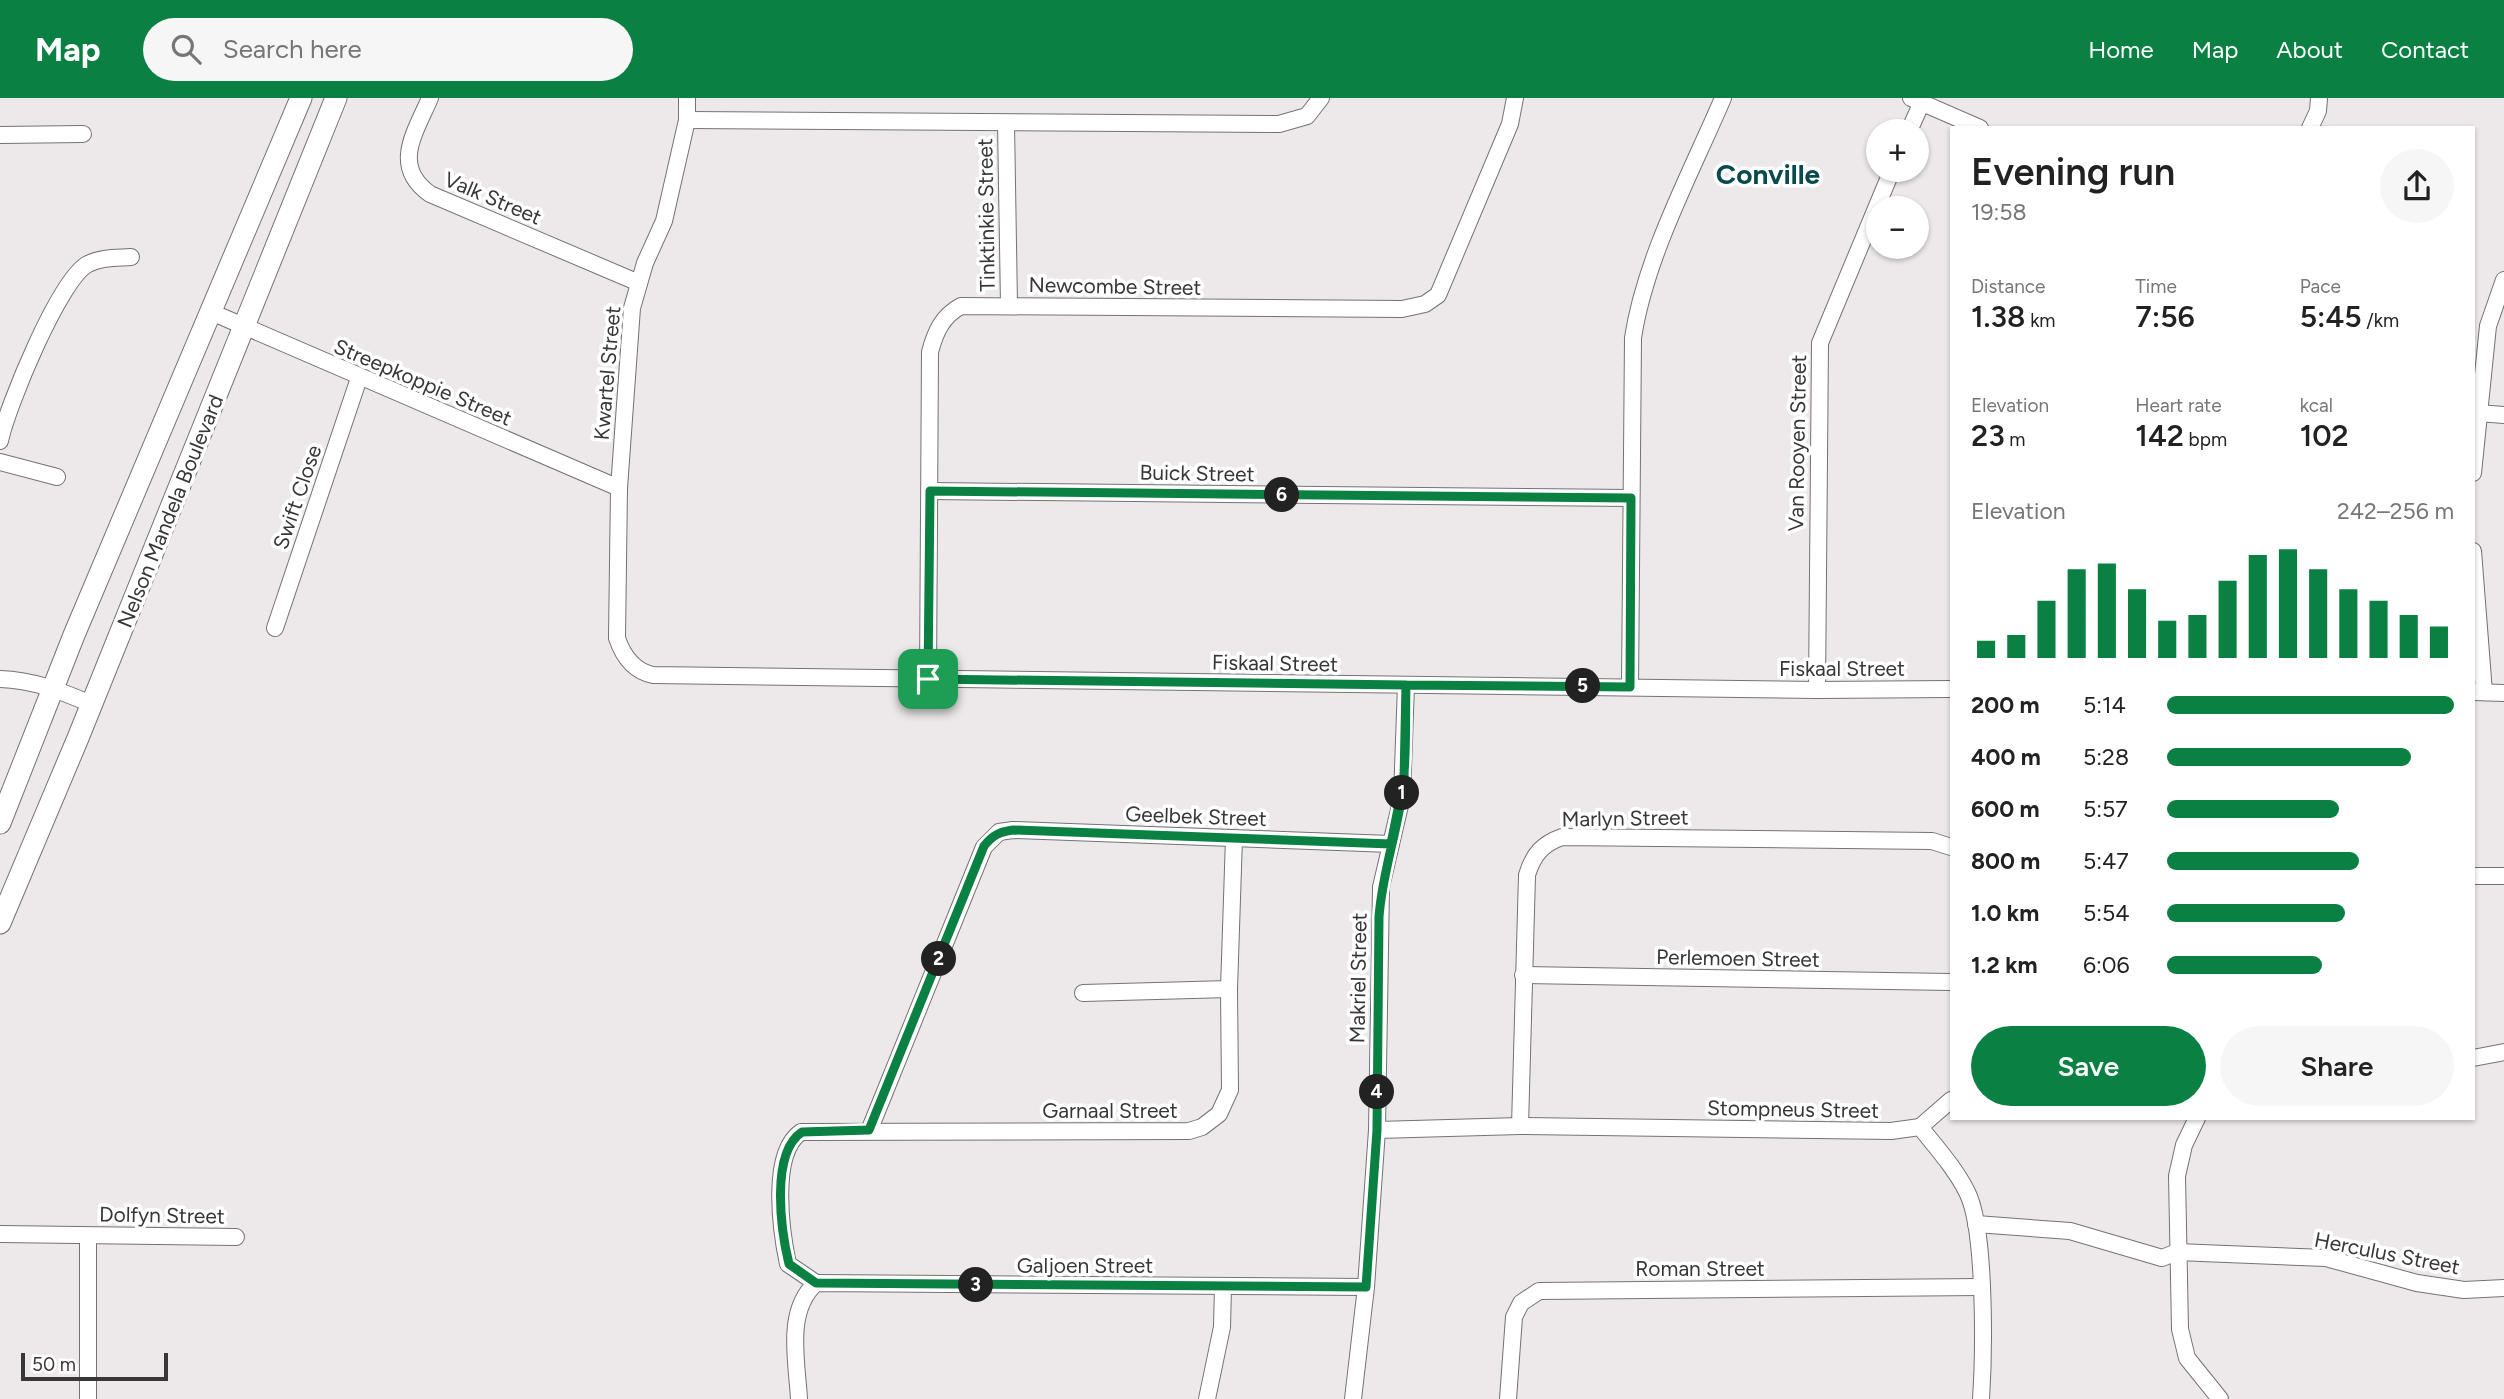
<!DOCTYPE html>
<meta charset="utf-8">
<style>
:root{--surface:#fff;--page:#f6f6f6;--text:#222;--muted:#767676;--accent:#0b8043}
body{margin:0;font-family:Figtree,sans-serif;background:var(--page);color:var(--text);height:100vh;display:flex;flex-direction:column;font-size:26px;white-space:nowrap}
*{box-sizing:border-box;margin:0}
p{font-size:23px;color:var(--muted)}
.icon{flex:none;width:38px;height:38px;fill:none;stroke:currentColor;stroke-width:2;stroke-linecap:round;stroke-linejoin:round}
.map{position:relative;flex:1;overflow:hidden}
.panel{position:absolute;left:1950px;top:28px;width:525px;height:994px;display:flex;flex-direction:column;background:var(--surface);border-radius:0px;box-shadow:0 2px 5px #0004}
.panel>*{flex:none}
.controls{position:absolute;left:1866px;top:21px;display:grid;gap:14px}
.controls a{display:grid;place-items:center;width:63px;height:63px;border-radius:50%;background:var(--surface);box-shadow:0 2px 5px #0004;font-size:35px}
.scale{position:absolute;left:21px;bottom:18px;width:147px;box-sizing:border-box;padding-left:7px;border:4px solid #383738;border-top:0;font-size:19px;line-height:24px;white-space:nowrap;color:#383738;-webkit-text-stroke:5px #fff;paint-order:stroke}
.pin{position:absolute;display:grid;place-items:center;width:60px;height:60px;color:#fff;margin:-30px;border-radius:14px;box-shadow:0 4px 10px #0006}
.km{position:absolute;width:35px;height:35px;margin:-18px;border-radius:50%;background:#222;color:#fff;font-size:19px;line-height:35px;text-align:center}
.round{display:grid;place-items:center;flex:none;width:74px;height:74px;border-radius:37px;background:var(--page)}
.head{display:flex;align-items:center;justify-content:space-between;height:119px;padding:0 21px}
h1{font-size:38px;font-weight:600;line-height:52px}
.stats{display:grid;grid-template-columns:repeat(3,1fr);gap:10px;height:119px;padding:7px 21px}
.stats div{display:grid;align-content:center}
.stats b{font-size:30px;font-weight:600}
.stats small{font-size:19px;font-weight:400}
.stats p{font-size:19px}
.chart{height:196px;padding:14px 21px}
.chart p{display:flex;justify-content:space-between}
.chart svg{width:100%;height:126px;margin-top:7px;stroke:var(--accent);stroke-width:6}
.primary-button{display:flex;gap:14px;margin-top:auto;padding:14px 21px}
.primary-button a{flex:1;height:80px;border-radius:42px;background:var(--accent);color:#fff;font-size:28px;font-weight:600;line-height:80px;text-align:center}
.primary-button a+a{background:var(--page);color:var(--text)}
ul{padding:0 21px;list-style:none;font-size:23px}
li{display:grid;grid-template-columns:112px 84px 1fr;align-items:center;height:52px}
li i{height:18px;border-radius:9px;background:var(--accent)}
header{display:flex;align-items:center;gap:42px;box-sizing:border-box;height:98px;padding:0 35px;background:var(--accent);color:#fff}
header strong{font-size:33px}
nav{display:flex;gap:38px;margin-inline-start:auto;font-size:24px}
.search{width:490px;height:63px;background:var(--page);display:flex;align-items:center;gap:18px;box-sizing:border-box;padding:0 24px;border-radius:38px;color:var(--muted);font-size:26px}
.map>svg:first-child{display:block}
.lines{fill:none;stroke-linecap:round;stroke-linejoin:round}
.minor-casing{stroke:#767274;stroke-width:18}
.tertiary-casing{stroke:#767274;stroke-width:23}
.minor{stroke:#fff;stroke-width:16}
.tertiary{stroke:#fff;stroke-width:21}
.route-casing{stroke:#fff;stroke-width:14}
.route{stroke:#0b8043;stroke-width:9}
.labels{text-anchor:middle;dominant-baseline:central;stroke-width:7;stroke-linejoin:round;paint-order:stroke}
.street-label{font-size:21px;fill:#383738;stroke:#fff}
.district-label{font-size:28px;font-weight:bold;fill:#084a4d;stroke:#fff}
</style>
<header>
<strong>Map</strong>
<div class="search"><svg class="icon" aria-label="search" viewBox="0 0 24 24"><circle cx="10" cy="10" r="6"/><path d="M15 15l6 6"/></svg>Search here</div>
<nav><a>Home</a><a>Map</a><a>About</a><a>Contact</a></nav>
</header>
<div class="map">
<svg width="2504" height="1301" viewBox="0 0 2504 1301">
<rect width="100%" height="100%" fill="#ede9eb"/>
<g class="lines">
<g class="minor-casing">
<g id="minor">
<path d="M 430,0 C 415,35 391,68 430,96 L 639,185"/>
<path d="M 687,0 L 687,22 L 664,123 L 645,165 L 632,210 L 619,390 L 617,540 C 623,558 634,573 653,577 L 1817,592 L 1951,591"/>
<path d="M 1911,0 L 1980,30"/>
<path d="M 687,22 L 1279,26 L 1307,18 L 1321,0"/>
<path d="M 1006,25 L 1009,207"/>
<path d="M 2310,30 L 2318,13 L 2319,0"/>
<path d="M 1909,33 L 1922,4"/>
<path d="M 0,37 L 83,36"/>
<path d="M 211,214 L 619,390"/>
<path d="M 2478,315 L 2504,317"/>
<path d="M 0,343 C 7,309 60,180 88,166 C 101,159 117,160 131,159"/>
<path d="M 0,364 L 57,379"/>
<path d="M 2473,375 L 2488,228 L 2504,182"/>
<path d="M 930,393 L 1631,400"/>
<path d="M 2473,453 L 2484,594"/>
<path d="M 275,530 L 359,280"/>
<path d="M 0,581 C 33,582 61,593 91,606"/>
<path d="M 928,581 L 930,254 C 935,235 942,218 961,208 L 1402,211 L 1425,206 L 1438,197 L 1510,26 L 1515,0"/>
<path d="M 1630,589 L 1633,240 C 1645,160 1691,75 1723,0"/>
<path d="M 1817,592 L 1820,245 L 1892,72"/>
<path d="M 2473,594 L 2504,595"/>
<path d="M 2473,778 L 2504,778"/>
<path d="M 1523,877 L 1951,884"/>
<path d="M 1083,895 L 1229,891"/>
<path d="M 2473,960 L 2504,954"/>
<path d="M 2197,1020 L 2184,1047 L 2177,1078 L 2180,1231 L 2187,1260 L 2220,1301"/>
<path d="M 1520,1028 L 1527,777 C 1533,757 1542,746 1562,739 L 1932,743 L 1951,749"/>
<path d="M 1920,1029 L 1951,1002"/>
<path d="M 1377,1032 L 1520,1028 L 1891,1033 L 1920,1029 C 1936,1049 1955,1070 1967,1094 C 1986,1131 1984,1256 1981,1301"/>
<path d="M 869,1033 L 984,749 L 999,734 L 1013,732 L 1391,746"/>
<path d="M 1976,1126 L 2070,1133 L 2162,1160 L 2177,1154"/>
<path d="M 0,1136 L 236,1139"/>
<path d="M 2177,1154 L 2326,1160 L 2417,1185 L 2464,1192 L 2504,1190"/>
<path d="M 816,1185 L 788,1166 C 781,1133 770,1055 801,1034 L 1189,1033 L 1202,1029 L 1219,1016 L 1230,992 L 1229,891 L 1234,740"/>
<path d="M 88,1301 L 88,1138"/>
<path d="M 799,1301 C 797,1263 785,1213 816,1185 L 1366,1189"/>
<path d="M 1207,1301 L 1222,1229 L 1223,1189"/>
<path d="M 1353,1301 L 1366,1189 L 1377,1032 L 1381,789 L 1402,699 L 1406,587"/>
<path d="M 1508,1301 L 1514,1219 L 1521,1205 L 1539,1193 L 1981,1189"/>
</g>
</g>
<g class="tertiary-casing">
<g id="tertiary">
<path d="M 0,725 L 74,537 L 301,0"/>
<path d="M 0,825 L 78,640 L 336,0"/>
</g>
</g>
<use href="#minor" class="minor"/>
<use href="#tertiary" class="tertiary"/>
</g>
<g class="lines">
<g class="route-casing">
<path id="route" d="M 928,581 L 1406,587 L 1404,681 L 1391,746 L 1013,732 C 999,734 993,737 984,748 L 869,1032 L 802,1034 C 770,1055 781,1133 789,1166 L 816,1185 L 1366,1189 L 1377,1032 L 1379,819 C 1382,777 1396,738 1402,696 C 1407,661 1405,623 1406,587 L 1630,589 L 1631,400 L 930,393 L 928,581"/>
</g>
<use href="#route" class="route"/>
</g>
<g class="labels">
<g class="street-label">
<text transform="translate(493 100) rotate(23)">Valk Street</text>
<text transform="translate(986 117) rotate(-91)">Tinktinkie Street</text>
<text transform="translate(1115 188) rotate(1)">Newcombe Street</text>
<text transform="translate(607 275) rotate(-85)">Kwartel Street</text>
<text transform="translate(423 284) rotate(23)">Streepkoppie Street</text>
<text transform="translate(1797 345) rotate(-89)">Van Rooyen Street</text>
<text transform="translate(1197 375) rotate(1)">Buick Street</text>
<text transform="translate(297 399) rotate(-71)">Swift Close</text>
<text transform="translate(170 413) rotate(-68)">Nelson Mandela Boulevard</text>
<text transform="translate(1275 565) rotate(1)">Fiskaal Street</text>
<text x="1842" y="570">Fiskaal Street</text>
<text transform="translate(1196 718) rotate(2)">Geelbek Street</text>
<text transform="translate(1625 720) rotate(-1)">Marlyn Street</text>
<text transform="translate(1738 860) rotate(1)">Perlemoen Street</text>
<text transform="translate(1358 880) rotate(-89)">Makriel Street</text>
<text transform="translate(1793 1011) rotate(1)">Stompneus Street</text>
<text x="1110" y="1012">Garnaal Street</text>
<text transform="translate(162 1117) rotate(1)">Dolfyn Street</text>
<text transform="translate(2387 1155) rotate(11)">Herculus Street</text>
<text x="1085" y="1167">Galjoen Street</text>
<text x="1700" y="1170">Roman Street</text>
</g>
<g class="district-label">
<text x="1768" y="76">Conville</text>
</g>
</g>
</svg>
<div class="controls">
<a>+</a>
<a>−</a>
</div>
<div class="scale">50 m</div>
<div class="pin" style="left:928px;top:581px;background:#1e9e55"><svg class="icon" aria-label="arrive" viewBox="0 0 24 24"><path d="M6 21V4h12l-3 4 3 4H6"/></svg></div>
<b class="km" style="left:1402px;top:695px">1</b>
<b class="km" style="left:939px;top:861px">2</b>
<b class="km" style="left:976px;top:1187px">3</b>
<b class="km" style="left:1377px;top:994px">4</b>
<b class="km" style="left:1583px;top:588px">5</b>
<b class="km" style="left:1282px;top:397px">6</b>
<section class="panel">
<div class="head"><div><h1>Evening run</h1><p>19:58</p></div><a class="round"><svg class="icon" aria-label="share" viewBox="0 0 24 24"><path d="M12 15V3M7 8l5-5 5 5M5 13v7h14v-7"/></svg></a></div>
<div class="stats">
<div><p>Distance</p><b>1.38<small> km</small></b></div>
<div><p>Time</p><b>7:56</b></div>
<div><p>Pace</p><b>5:45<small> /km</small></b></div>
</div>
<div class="stats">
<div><p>Elevation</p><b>23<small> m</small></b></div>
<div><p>Heart rate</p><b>142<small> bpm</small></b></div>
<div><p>kcal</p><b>102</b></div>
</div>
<div class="chart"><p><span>Elevation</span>242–256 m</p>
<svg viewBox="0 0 160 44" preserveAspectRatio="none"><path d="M5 44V38M15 44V36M25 44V24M35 44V13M45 44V11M55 44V20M65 44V31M75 44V29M85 44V17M95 44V8M105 44V6M115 44V13M125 44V20M135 44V24M145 44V29M155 44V33"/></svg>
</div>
<ul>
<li><b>200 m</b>5:14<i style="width:100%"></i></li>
<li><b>400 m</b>5:28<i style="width:85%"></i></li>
<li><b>600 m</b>5:57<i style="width:60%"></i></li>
<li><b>800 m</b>5:47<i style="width:67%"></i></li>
<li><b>1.0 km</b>5:54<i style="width:62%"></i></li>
<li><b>1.2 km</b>6:06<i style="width:54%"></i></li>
</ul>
<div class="primary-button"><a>Save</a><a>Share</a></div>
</section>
</div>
